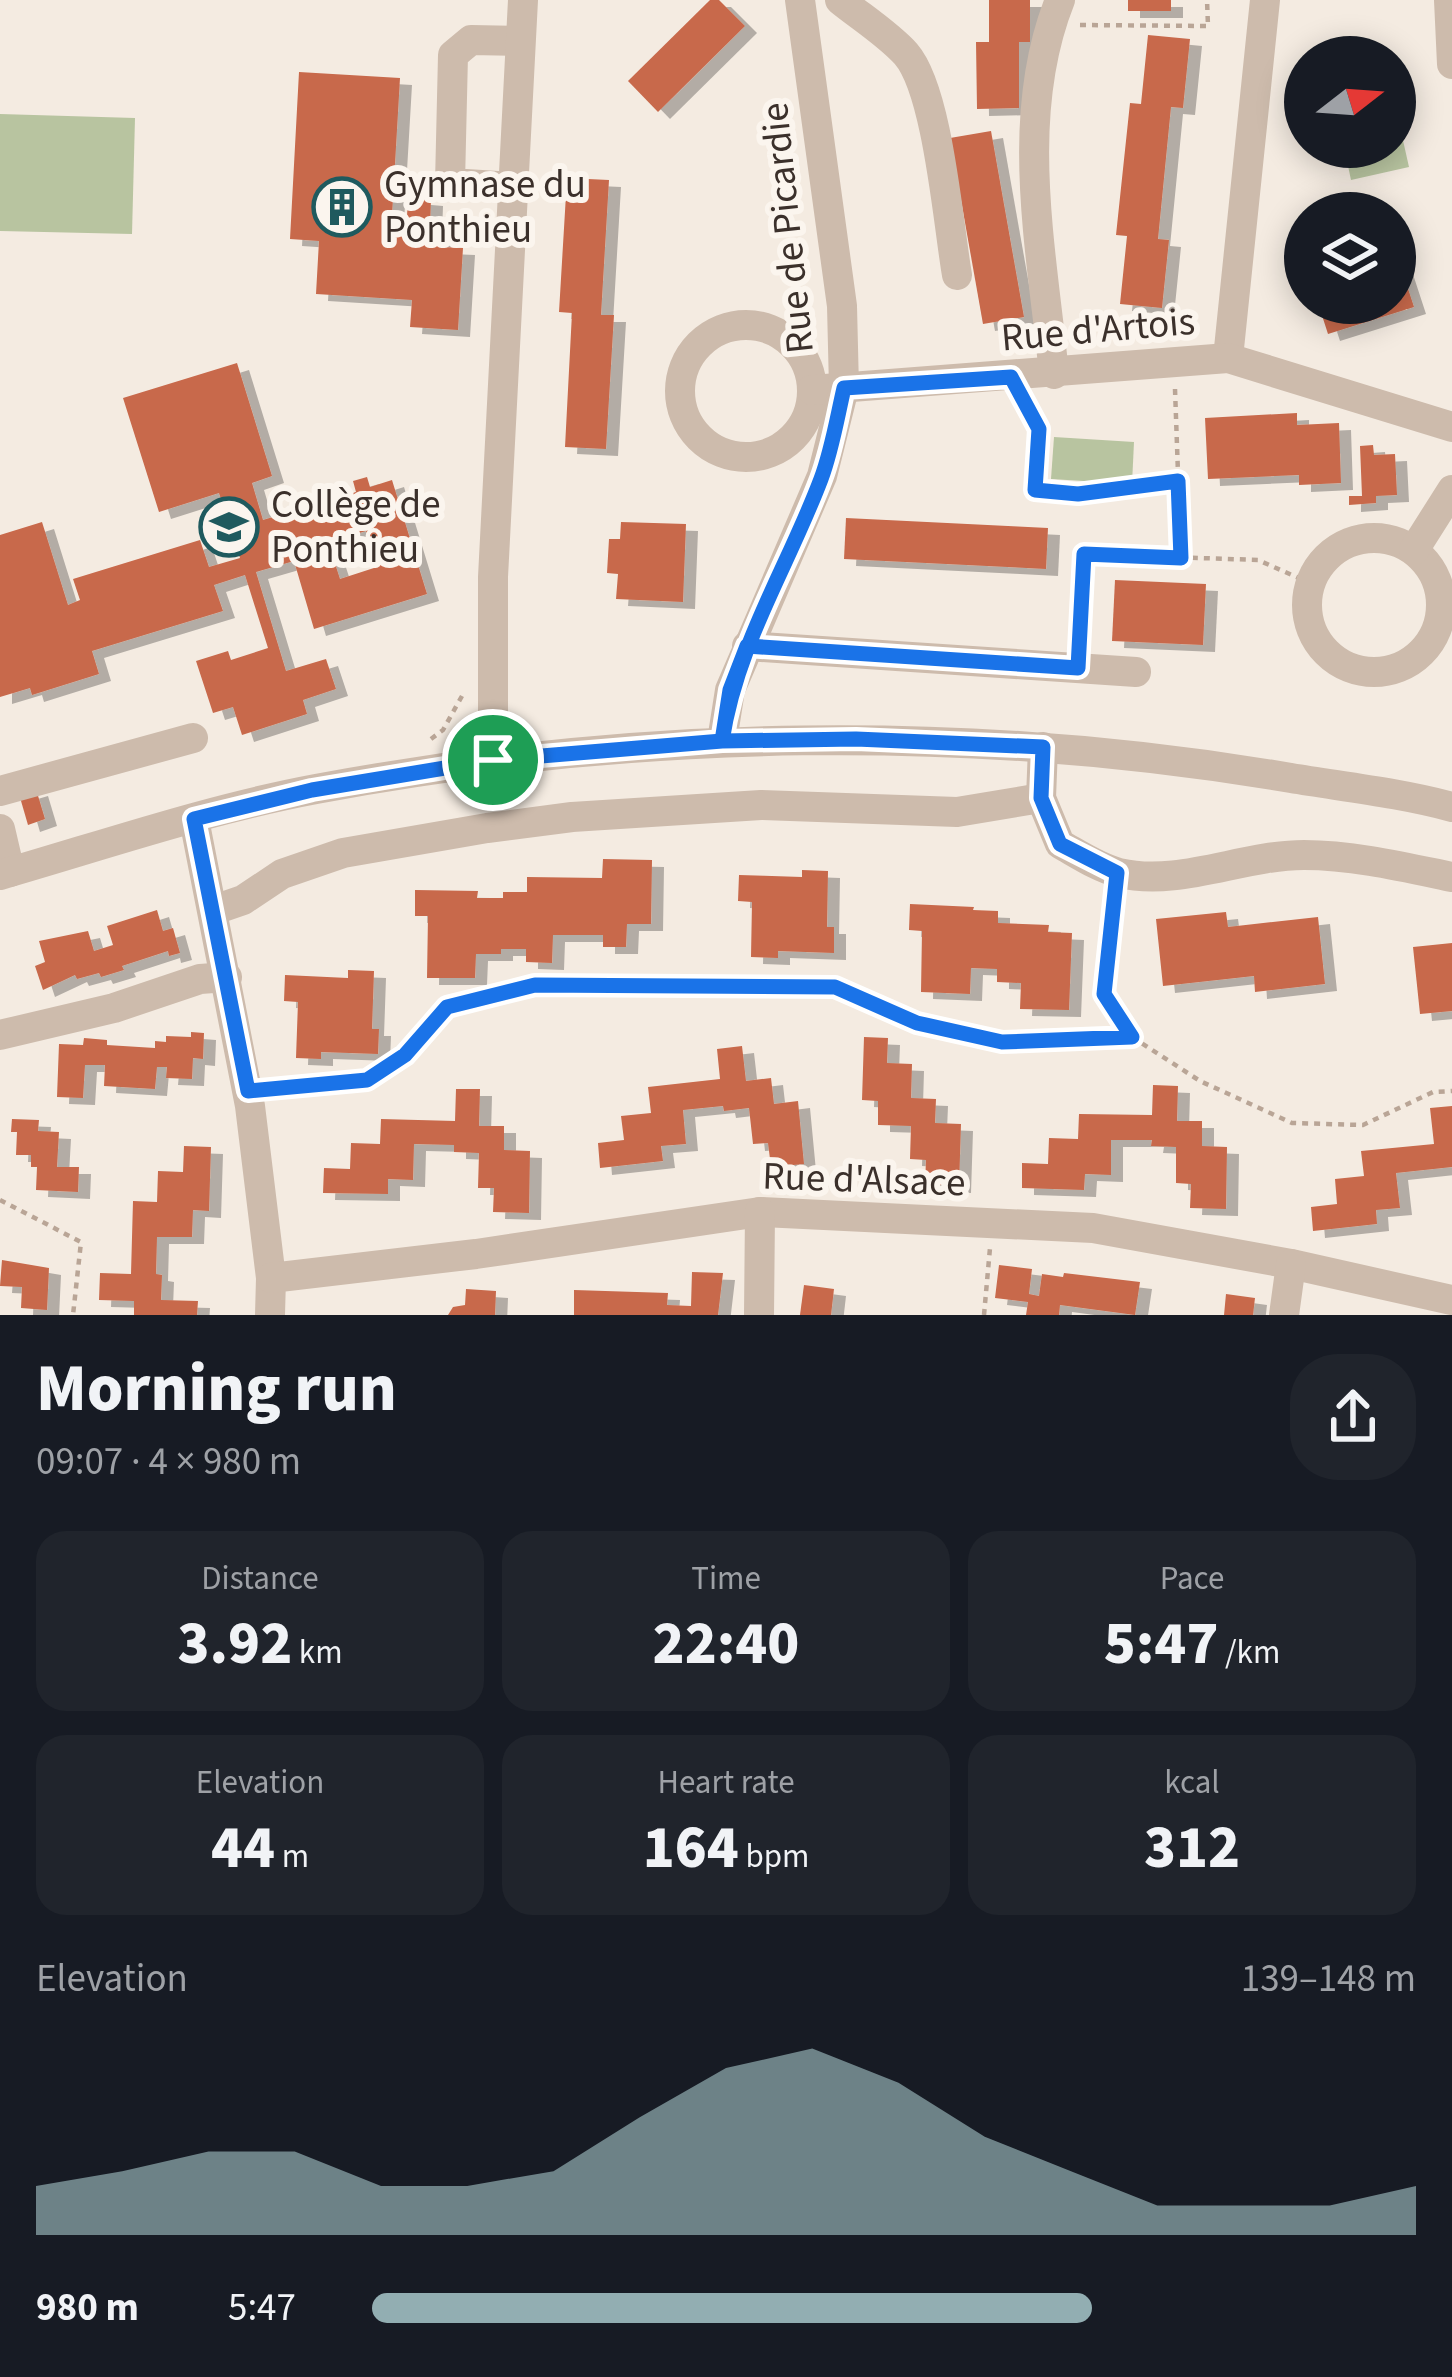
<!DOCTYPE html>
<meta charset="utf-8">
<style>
:root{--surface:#171b24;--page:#20242c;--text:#f1f3f6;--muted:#9ea1a6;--accent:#92aeb2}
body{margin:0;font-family:"Source Sans 3",sans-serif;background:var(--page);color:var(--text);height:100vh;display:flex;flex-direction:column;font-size:45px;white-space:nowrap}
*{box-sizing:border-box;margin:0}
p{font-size:39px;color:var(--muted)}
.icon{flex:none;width:66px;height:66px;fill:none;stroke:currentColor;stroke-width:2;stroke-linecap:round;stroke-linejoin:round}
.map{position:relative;height:1315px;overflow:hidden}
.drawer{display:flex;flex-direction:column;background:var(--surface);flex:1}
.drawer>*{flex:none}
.needle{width:78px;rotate:73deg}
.controls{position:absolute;left:1284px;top:36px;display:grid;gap:24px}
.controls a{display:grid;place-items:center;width:132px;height:132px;border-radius:50%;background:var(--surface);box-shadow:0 6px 30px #0003;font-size:60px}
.pin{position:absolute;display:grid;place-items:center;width:102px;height:102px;color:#fff;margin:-51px;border:6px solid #fff;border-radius:50%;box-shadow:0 3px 12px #0007}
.round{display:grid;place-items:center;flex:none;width:126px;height:126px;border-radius:48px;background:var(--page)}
.headline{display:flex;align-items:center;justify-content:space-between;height:204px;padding:0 36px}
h1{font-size:66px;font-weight:800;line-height:90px}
.metrics{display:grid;grid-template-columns:repeat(3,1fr);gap:18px;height:204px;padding:12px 36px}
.metrics div{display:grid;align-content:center;border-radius:30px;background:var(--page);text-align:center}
.metrics b{font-size:60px;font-weight:800}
.metrics small{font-size:33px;font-weight:400}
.metrics p{font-size:33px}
.chart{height:336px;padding:24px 36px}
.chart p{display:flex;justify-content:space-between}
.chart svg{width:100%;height:216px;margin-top:12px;fill:var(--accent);opacity:.7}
ul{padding:0 36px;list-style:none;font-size:39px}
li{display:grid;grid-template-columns:192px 144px 1fr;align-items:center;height:90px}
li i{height:30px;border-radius:15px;background:var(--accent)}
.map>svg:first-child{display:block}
.green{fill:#b8c4a0}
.building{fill:#c8694b;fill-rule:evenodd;filter:url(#shadow)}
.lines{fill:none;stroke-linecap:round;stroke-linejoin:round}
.path{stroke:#b9a596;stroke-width:4.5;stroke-dasharray:6 6;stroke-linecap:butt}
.minor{stroke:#cdbbac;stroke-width:30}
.route-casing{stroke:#fff;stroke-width:24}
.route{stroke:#1a73e8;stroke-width:15}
.labels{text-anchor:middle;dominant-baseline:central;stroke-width:12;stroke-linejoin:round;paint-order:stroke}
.poi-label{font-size:39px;fill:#3b302b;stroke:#fbf5ee;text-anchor:start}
.street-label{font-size:39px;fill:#3b302b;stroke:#fbf5ee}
</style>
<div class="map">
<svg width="1452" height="1315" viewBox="0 0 1452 1315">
<defs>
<filter id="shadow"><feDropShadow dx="12" dy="7" stdDeviation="0" flood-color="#0004"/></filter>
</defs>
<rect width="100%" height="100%" fill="#f4ebe1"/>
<g class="green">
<path d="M 1395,105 L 1409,167 L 1351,180 L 1344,147 L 1395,147 Z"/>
<path d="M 0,114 L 135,118 L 132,234 L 0,231 Z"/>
<path d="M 1054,437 L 1134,442 L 1132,484 L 1051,479 Z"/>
</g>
<g class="building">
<path d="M 710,0 L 719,0 L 745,26 L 658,112 L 628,81 Z"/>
<path d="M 989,0 L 1030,0 L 1030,42 L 1019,42 L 1019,108 L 977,109 L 976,42 L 989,42 Z"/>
<rect x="1128" y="0" width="43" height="11"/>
<path d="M 1148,35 L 1190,39 L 1183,108 L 1171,107 L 1158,239 L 1169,240 L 1162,308 L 1120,304 L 1127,236 L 1116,235 L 1130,103 L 1141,104 Z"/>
<path d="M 299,72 L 400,78 L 392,215 L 407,216 L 408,197 L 431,199 L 430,227 L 440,228 L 439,247 L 463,248 L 458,330 L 410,327 L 412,300 L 316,294 L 319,241 L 290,239 Z"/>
<path d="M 991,131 L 1024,317 L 983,324 L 950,138 Z"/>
<path d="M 567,178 L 609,180 L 601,315 L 614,315 L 606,449 L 565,447 L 572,313 L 559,312 Z"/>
<path d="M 1396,252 L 1414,307 L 1328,334 L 1318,303 L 1395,303 Z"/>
<path d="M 237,363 L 272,476 L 252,483 L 263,520 L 356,492 L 353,481 L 367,477 L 370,487 L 392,480 L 427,594 L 314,629 L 294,561 L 256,572 L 286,671 L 326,659 L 336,689 L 303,700 L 307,714 L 242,735 L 233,707 L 213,713 L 196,661 L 228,651 L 231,660 L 268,648 L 245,575 L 214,585 L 223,611 L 92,651 L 99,674 L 32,695 L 30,688 L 0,697 L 0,535 L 42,522 L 68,605 L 80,600 L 73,579 L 200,540 L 209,567 L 240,558 L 219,493 L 159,512 L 123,398 ZM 366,531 L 377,567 L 340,579 L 328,542 Z"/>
<path d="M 1297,413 L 1297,425 L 1339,423 L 1341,483 L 1299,485 L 1299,475 L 1208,479 L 1205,418 Z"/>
<path d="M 1373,445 L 1374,455 L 1395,454 L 1397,495 L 1376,496 L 1376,503 L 1349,505 L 1349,496 L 1362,496 L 1360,446 Z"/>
<path d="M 846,518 L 1048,528 L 1046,569 L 844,559 Z"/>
<path d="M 621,522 L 686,524 L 683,602 L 616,599 L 618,574 L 607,573 L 609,539 L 620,539 Z"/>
<path d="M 1115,580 L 1206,584 L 1203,645 L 1112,641 Z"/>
<path d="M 36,789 L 45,819 L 28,825 L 19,794 Z"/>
<path d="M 603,859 L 652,860 L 651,924 L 627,924 L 626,947 L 603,947 L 603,935 L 553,935 L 552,963 L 526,962 L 526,949 L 501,949 L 501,954 L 476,954 L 475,978 L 427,978 L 428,916 L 415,916 L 415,890 L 478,891 L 477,898 L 503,898 L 503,892 L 527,892 L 527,877 L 602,878 Z"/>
<path d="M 802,870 L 828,871 L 827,927 L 834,927 L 834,953 L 778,951 L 778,958 L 751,957 L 752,902 L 738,901 L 739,875 L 802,877 Z"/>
<path d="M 910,904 L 974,907 L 973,910 L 998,911 L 998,923 L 1049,925 L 1048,932 L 1072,933 L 1069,1010 L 1020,1009 L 1021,983 L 997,982 L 997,969 L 971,968 L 970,994 L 921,992 L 922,931 L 909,930 Z"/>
<path d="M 157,910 L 163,931 L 173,928 L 180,953 L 169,956 L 168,951 L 122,966 L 124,970 L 101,977 L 99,973 L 77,979 L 75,975 L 43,990 L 35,966 L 45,962 L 39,941 L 88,931 L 94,951 L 113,945 L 107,926 Z"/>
<path d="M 1226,912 L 1228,927 L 1318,917 L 1325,984 L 1255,992 L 1254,976 L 1163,986 L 1156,919 Z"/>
<path d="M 1452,943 L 1452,1011 L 1420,1014 L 1413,947 Z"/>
<path d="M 348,970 L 374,971 L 372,1029 L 379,1029 L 378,1054 L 321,1052 L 321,1059 L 296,1058 L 298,1002 L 284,1001 L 285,975 L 348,978 Z"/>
<path d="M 191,1032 L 204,1033 L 203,1059 L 193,1058 L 192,1079 L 166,1078 L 167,1067 L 157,1067 L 155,1089 L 104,1086 L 105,1065 L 85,1065 L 83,1098 L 57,1097 L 59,1044 L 83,1045 L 84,1038 L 107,1040 L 107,1045 L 155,1048 L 155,1041 L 166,1042 L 166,1036 L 191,1037 Z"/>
<path d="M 864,1037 L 888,1038 L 887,1063 L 912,1064 L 911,1098 L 936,1099 L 935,1123 L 961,1124 L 959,1186 L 925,1184 L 926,1160 L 910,1159 L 911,1126 L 878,1125 L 878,1101 L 862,1100 Z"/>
<path d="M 742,1046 L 746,1081 L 771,1078 L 774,1104 L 798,1101 L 804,1164 L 771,1167 L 768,1143 L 753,1144 L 749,1108 L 724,1111 L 723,1106 L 683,1110 L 686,1144 L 661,1146 L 663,1161 L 600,1168 L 598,1143 L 624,1140 L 621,1116 L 651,1113 L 648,1087 L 720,1079 L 717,1049 Z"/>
<path d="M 1153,1085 L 1178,1086 L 1177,1121 L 1202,1121 L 1202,1146 L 1227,1147 L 1226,1209 L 1190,1208 L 1191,1184 L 1176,1183 L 1176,1147 L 1151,1146 L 1152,1140 L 1111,1140 L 1111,1175 L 1085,1174 L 1084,1190 L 1022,1188 L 1022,1163 L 1048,1164 L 1049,1138 L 1078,1139 L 1079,1114 L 1152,1115 Z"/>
<path d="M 456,1089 L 480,1089 L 479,1126 L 504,1126 L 504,1150 L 530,1151 L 529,1213 L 493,1212 L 494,1188 L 478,1188 L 479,1153 L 454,1152 L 454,1145 L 414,1144 L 413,1180 L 388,1179 L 388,1194 L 323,1193 L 324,1168 L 350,1169 L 351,1143 L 380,1144 L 381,1119 L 455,1121 Z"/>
<path d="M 1452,1106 L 1452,1167 L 1396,1173 L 1400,1208 L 1376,1210 L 1377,1224 L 1313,1231 L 1311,1207 L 1337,1204 L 1335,1179 L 1364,1176 L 1361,1151 L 1434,1144 L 1430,1108 Z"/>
<path d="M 12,1119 L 39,1120 L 38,1131 L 59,1132 L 57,1167 L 79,1167 L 78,1192 L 36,1190 L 37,1167 L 31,1167 L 31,1155 L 16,1155 L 17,1132 L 11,1132 Z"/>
<path d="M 184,1146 L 211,1147 L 209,1211 L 193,1210 L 192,1237 L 157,1237 L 156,1274 L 162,1275 L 161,1300 L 198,1301 L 197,1315 L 134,1315 L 134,1301 L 99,1300 L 100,1273 L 131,1274 L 133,1201 L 157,1202 L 158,1171 L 183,1172 Z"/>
<path d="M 2,1260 L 49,1268 L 47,1310 L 21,1308 L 22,1287 L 0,1286 Z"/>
<path d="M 999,1265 L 1032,1269 L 1029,1294 L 1039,1296 L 1042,1274 L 1063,1277 L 1064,1273 L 1140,1282 L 1135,1315 L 1060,1305 L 1059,1315 L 1026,1315 L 1028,1302 L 995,1298 Z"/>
<path d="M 692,1272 L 723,1273 L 718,1315 L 574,1315 L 574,1290 L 668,1293 L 667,1305 L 691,1306 Z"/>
<path d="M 804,1285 L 834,1289 L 831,1315 L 800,1315 Z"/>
<path d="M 466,1289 L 496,1291 L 495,1315 L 448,1315 L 453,1307 L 465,1305 Z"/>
<path d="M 1226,1294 L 1255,1298 L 1253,1315 L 1224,1315 Z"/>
</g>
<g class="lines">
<g class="path">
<path d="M 1080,25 L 1208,26 L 1207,0"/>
<path d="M 1175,389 L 1181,558"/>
<path d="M 1025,403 L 1039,429 L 1035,490 L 1078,494 L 1178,481"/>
<path d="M 1080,638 L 1084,554 L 1258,560 L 1310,583"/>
<path d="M 431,739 L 443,730 L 462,696"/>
<path d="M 1113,902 L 1104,994 L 1132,1037 L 1200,1081 L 1292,1123 L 1363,1125 L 1433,1092 L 1452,1091"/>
<path d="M 277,1088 L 367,1080 L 405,1055 L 447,1007 L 535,985 L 835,987 L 917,1023 L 1002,1042 L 1132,1037"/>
<path d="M 0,1200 L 81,1242 L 73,1315"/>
<path d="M 984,1315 L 990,1248"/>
</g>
<g class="minor">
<path d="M 840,0 C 861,17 888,34 906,54 C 938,91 948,223 957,275"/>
<path d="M 1449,0 L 1452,64"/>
<path d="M 512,187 L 450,183 L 453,55 L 471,40 L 520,41"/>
<circle cx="746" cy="391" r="66"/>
<path d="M 1228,358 L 1265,0"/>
<path d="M 1054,374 C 1042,251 1013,118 1060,0"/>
<path d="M 812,390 L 1228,358 L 1452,427"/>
<circle cx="1374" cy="605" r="67"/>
<path d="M 1414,550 L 1452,490"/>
<path d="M 747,646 L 1136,672"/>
<path d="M 722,741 L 730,690 L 822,476 L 844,388 L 842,306 L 800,0"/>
<path d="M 1043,747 L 1041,798 L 1060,844 C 1078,854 1099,868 1119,873 C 1180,887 1242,855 1304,855 C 1353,855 1404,867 1452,877"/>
<path d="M 493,760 L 493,577 L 523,0"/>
<path d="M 0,791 L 193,738"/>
<path d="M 194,819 L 250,1106 L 271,1278 L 270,1315"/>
<path d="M 0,829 L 10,872"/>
<path d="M 0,875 C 104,845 209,809 316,789 C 637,729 968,723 1291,778 C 1345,787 1400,793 1452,807"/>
<path d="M 214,910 L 243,900 L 282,874 L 343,853 L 487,828 L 572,817 L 761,805 L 957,812 L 1041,798"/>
<path d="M 0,1035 L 114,1008 L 200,979 L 227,977"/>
<path d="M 271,1278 L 476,1254 L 760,1212 L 1093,1228 L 1291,1264 L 1452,1300"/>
<path d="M 759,1315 L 760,1212"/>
<path d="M 1284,1315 L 1291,1264"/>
</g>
</g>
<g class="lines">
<g class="route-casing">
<path id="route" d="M 493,760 L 312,790 L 194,819 L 248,1091 L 367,1080 L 405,1055 L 447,1007 L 535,985 L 835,987 L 917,1023 L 1002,1042 L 1132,1037 L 1104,994 L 1117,873 L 1060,844 L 1041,798 L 1043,747 L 856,739 L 722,741 C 737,644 787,569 821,479 C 832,450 837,418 844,388 L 1011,377 L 1039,429 L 1035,490 L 1078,494 L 1178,481 L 1181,558 L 1084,554 L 1078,668 L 747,646 L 730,690 L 722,741 L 493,760"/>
</g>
<use href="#route" class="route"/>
</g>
<defs>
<g id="building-ring" transform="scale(3)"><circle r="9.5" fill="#fbf5ee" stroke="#1f5a5e" stroke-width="1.5"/><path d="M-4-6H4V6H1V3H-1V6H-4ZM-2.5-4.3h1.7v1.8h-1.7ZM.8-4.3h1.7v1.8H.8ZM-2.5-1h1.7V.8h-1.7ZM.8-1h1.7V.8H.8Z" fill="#1f5a5e"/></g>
<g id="school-ring" transform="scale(3)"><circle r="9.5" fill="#fbf5ee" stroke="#1f5a5e" stroke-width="1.5"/><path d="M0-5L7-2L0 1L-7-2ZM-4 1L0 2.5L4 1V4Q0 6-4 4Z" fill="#1f5a5e"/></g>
</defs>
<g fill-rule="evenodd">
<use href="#building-ring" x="342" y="207"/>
<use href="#school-ring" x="229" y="527"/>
</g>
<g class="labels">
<g class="poi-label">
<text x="384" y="185">Gymnase du<tspan x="384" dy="45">Ponthieu</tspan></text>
<text x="271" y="505">Collège de<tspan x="271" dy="45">Ponthieu</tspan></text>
</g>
<g class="street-label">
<text transform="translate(788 228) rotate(-96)">Rue de Picardie</text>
<text transform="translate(1098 330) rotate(-5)">Rue d'Artois</text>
<text transform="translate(864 1180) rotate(2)">Rue d'Alsace</text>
</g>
</g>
</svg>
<div class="controls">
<a><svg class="needle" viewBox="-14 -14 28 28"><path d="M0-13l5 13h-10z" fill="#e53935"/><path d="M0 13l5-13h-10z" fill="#9ea1a6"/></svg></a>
<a><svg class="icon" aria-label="layers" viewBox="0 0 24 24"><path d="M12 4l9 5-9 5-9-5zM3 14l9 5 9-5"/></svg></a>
</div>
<div class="pin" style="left:493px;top:760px;background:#1e9e55"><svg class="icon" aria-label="arrive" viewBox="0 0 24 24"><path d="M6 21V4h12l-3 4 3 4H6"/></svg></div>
</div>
<section class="drawer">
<div class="headline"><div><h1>Morning run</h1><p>09:07 · 4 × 980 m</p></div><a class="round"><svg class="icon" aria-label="share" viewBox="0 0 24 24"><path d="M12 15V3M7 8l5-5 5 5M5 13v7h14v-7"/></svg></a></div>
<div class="metrics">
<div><p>Distance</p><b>3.92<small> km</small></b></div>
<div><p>Time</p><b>22:40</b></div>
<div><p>Pace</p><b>5:47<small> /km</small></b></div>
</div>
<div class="metrics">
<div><p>Elevation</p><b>44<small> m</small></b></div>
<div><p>Heart rate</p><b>164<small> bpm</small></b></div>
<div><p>kcal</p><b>312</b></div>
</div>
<div class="chart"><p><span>Elevation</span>139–148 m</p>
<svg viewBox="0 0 160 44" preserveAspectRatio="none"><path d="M0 44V34L10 31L20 27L30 27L40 34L50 34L60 31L70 20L80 10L90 6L100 13L110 24L120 31L130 38L140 38L150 38L160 34V44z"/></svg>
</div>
<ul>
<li><b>980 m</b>5:47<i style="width:69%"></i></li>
</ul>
</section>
